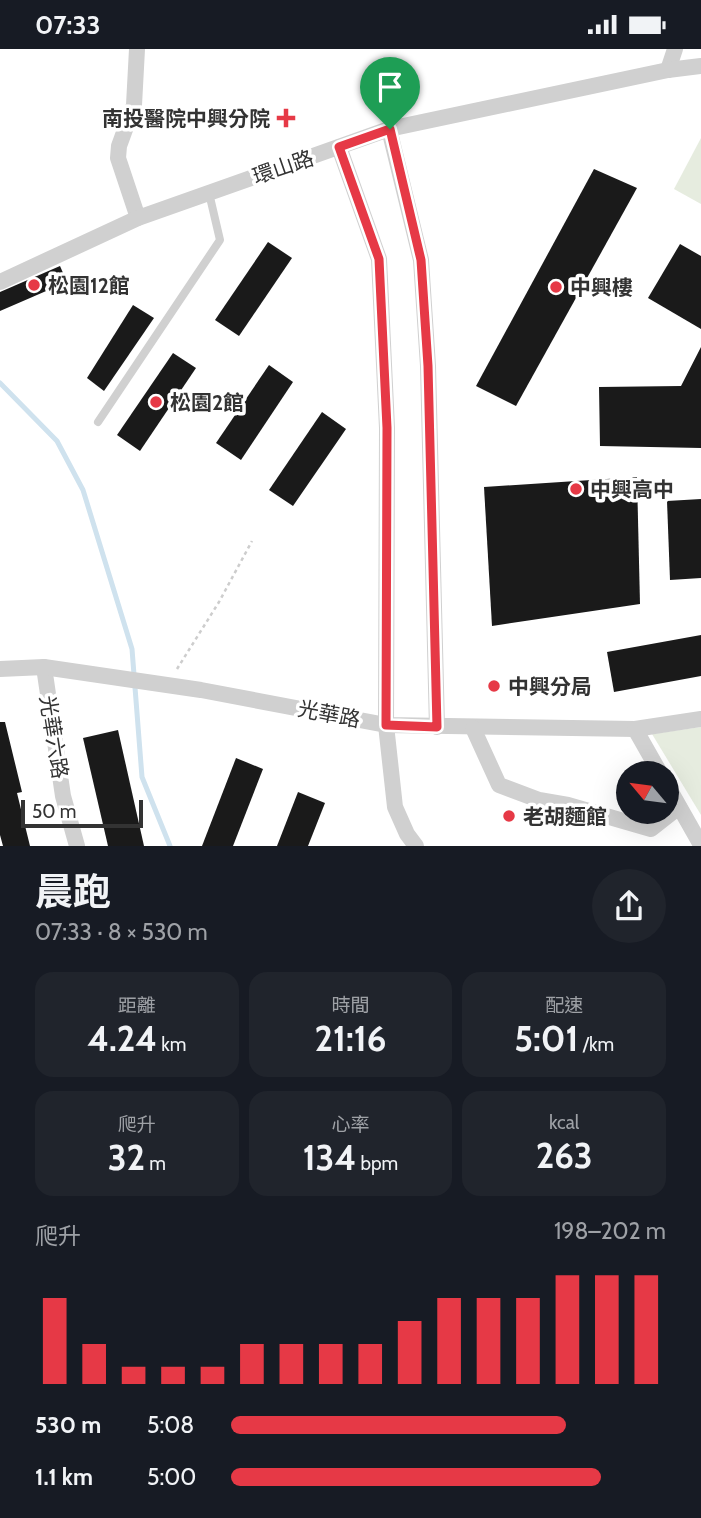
<!DOCTYPE html>
<html lang="zh-TW">
<meta charset="utf-8">
<style>
:root{--surface:#171b24;--page:#20242c;--text:#f1f3f6;--muted:#9ea1a6;--accent:#e63946}
body{margin:0;font-family:Cabin,"Noto Sans TC",sans-serif;background:var(--page);color:var(--text);height:100vh;display:flex;flex-direction:column;font-size:26px;white-space:nowrap}
*{box-sizing:border-box;margin:0}
p{font-size:23px;color:var(--muted)}
.icon{flex:none;width:38px;height:38px;fill:none;stroke:currentColor;stroke-width:2;stroke-linecap:round;stroke-linejoin:round}
.map{position:relative;height:797px;overflow:hidden}
.details{display:flex;flex-direction:column;background:var(--surface);flex:1}
.details>*{flex:none}
.needle{width:46px;rotate:299deg}
.buttons{position:absolute;left:616px;top:712px;display:grid;gap:14px}
.buttons a{display:grid;place-items:center;width:63px;height:63px;border-radius:50%;background:var(--surface);box-shadow:0 7px 28px #0002;font-size:35px}
.scale{position:absolute;left:21px;bottom:18px;width:122px;box-sizing:border-box;padding-left:7px;border:4px solid #333;border-top:0;font-size:19px;line-height:24px;white-space:nowrap;color:#333;-webkit-text-stroke:5px #fff;paint-order:stroke}
.pin{position:absolute;display:grid;place-items:center;width:60px;height:60px;color:#fff;margin:-72px -30px;border-radius:50% 50% 50% 0;rotate:-45deg;box-shadow:0 0 7px #0007}
.pin .icon{rotate:45deg}
.round{display:grid;place-items:center;flex:none;width:74px;height:74px;border-radius:37px;background:var(--page)}
.headline{display:flex;align-items:center;justify-content:space-between;height:119px;padding:0 35px}
h1{font-size:38px;font-weight:700;line-height:52px}
.figures{display:grid;grid-template-columns:repeat(3,1fr);gap:10px;height:119px;padding:7px 35px}
.figures div{display:grid;align-content:center;border-radius:18px;background:var(--page);text-align:center}
.figures b{font-size:35px;font-weight:700}
.figures small{font-size:19px;font-weight:400}
.figures p{font-size:19px}
.chart{height:196px;padding:14px 35px}
.chart p{display:flex;justify-content:space-between}
.chart svg{width:100%;height:126px;margin-top:7px;stroke:var(--accent);stroke-width:6}
ul{padding:0 35px;list-style:none;font-size:23px}
li{display:grid;grid-template-columns:112px 84px 1fr;align-items:center;height:52px}
li i{height:18px;border-radius:9px;background:var(--accent)}
.status{display:flex;justify-content:space-between;align-items:center;height:49px;padding:0 35px;background:var(--surface);direction:ltr}
.status svg{height:19px;fill:currentColor}
.map>svg:first-child{display:block}
.green{fill:#e6ecdf}
.lines{fill:none;stroke-linecap:round;stroke-linejoin:round}
.stream{stroke:#cfe2ee;stroke-width:5}
.building{fill:#1a1a1a}
.path{stroke:#cdcdcd;stroke-width:2.5;stroke-dasharray:3.5 3.5;stroke-linecap:butt}
.lane{stroke:#d0d0d0;stroke-width:8}
.street{stroke:#d0d0d0;stroke-width:16}
.route-casing{stroke:#fff;stroke-width:14}
.route{stroke:#e63946;stroke-width:9}
.poi-dot{fill:#e63946;stroke:#fff;stroke-width:2.5}
.labels{text-anchor:middle;dominant-baseline:central;stroke-width:7;stroke-linejoin:round;paint-order:stroke}
.poi-label{font-size:21px;font-weight:bold;fill:#333;stroke:#fff;text-anchor:start}
.street-label{font-size:21px;fill:#333;stroke:#fff}
</style>
<div class="status"><b>07:33</b><svg viewBox="0 0 49 12"><path d="M0 12V9h3v3zM5 12V6h3v6zM10 12V3h3v9zM15 12V0h3v12zM26 1h20v11H26zM47 4h2v5h-2z"/></svg></div>
<div class="map">
<svg width="701" height="797" viewBox="0 0 701 797">
<rect width="100%" height="100%" fill="#fff"/>
<g class="green">
<path d="M 701,89 L 701,155 L 674,140 Z"/>
<path d="M 701,678 L 701,766 L 652,685 Z"/>
</g>
<g class="lines">
<path class="stream" d="M 0,334 L 57,392 L 83,441 L 132,600 L 142,728 L 170,797"/>
</g>
<g class="building">
<path d="M 594,120 L 637,139 L 516,357 L 476,337 Z"/>
<path d="M 268,193 L 292,209 L 239,287 L 215,271 Z"/>
<path d="M 680,195 L 701,207 L 701,280 L 648,249 Z"/>
<path d="M 60,217 L 67,233 L 0,262 L 0,243 Z"/>
<path d="M 133,256 L 154,269 L 104,342 L 87,329 Z"/>
<path d="M 701,298 L 701,399 L 600,397 L 599,338 L 681,337 Z"/>
<path d="M 173,304 L 196,319 L 140,402 L 117,386 Z"/>
<path d="M 269,316 L 293,333 L 241,411 L 216,394 Z"/>
<path d="M 322,363 L 346,380 L 293,457 L 269,441 Z"/>
<path d="M 637,428 L 640,555 L 492,577 L 484,438 Z"/>
<path d="M 701,450 L 701,529 L 670,531 L 667,452 Z"/>
<path d="M 701,586 L 701,627 L 614,643 L 607,603 Z"/>
<path d="M 0,673 L 5,673 L 22,743 L 17,744 L 30,797 L 3,797 L 0,786 Z"/>
<path d="M 118,681 L 144,797 L 108,797 L 83,689 Z"/>
<path d="M 236,709 L 263,720 L 233,797 L 202,797 Z"/>
<path d="M 298,743 L 325,754 L 308,797 L 277,797 Z"/>
</g>
<g class="lines">
<path class="path" d="M 177,620 L 219,553 L 252,492"/>
<path class="lane" d="M 98,373 L 220,191 L 209,144"/>
<g class="street">
<path d="M 137,0 L 134,56 L 119,97 L 118,109 L 138,169"/>
<path d="M 668,21 L 675,0"/>
<path d="M 389,80 L 421,211 L 428,317 L 437,678"/>
<path d="M 339,98 L 379,210 L 387,379 L 386,676 L 395,758 L 407,785 L 416,797"/>
<path d="M 0,233 L 138,169 L 389,80 L 668,21 L 701,17"/>
<path d="M 44,618 L 63,747 L 77,797"/>
<path d="M 0,620 L 44,618 L 201,641 L 386,676 L 635,680 L 701,670"/>
<path d="M 473,679 L 499,736 L 539,751 L 568,756 L 651,780 L 679,758"/>
<path d="M 635,680 L 660,724"/>
<path d="M 667,736 L 701,796"/>
</g>
</g>
<g class="lines">
<g class="route-casing">
<path id="route" d="M 390,80 L 421,211 L 428,317 L 437,678 L 386,676 L 387,379 L 379,210 L 339,98 Z"/>
</g>
<use href="#route" class="route"/>
</g>
<g class="poi-dot">
<path d="M282.5 58.5h7v7h7v7h-7v7h-7v-7h-7v-7h7z"/>
<circle cx="34" cy="236" r="7"/>
<circle cx="556" cy="238" r="7"/>
<circle cx="156" cy="353" r="7"/>
<circle cx="576" cy="440" r="7"/>
<circle cx="494" cy="637" r="7"/>
<circle cx="509" cy="767" r="7"/>
</g>
<g class="labels">
<g class="poi-label">
<text x="270" y="69" text-anchor="end">南投醫院中興分院</text>
<text x="48" y="236">松園12館</text>
<text x="570" y="238">中興樓</text>
<text x="170" y="353">松園2館</text>
<text x="590" y="440">中興高中</text>
<text x="508" y="637">中興分局</text>
<text x="523" y="767">老胡麵館</text>
</g>
<g class="street-label">
<text transform="translate(283 118) rotate(-19)">環山路</text>
<text transform="translate(329 665) rotate(11)">光華路</text>
<text transform="translate(54 688) rotate(81)">光華六路</text>
</g>
</g>
</svg>
<div class="buttons">
<a><svg class="needle" viewBox="-14 -14 28 28"><path d="M0-13l5 13h-10z" fill="#e53935"/><path d="M0 13l5-13h-10z" fill="#9ea1a6"/></svg></a>
</div>
<div class="scale">50 m</div>
<div class="pin" style="left:390px;top:80px;background:#1e9e55"><svg class="icon" aria-label="arrive" viewBox="0 0 24 24"><path d="M6 21V4h12l-3 4 3 4H6"/></svg></div>
</div>
<section class="details">
<div class="headline"><div><h1>晨跑</h1><p>07:33 · 8 × 530 m</p></div><a class="round"><svg class="icon" aria-label="share" viewBox="0 0 24 24"><path d="M12 15V3M7 8l5-5 5 5M5 13v7h14v-7"/></svg></a></div>
<div class="figures">
<div><p>距離</p><b>4.24<small> km</small></b></div>
<div><p>時間</p><b>21:16</b></div>
<div><p>配速</p><b>5:01<small> /km</small></b></div>
</div>
<div class="figures">
<div><p>爬升</p><b>32<small> m</small></b></div>
<div><p>心率</p><b>134<small> bpm</small></b></div>
<div><p>kcal</p><b>263</b></div>
</div>
<div class="chart"><p><span>爬升</span>198–202 m</p>
<svg viewBox="0 0 160 44" preserveAspectRatio="none"><path d="M5 44V14M15 44V30M25 44V38M35 44V38M45 44V38M55 44V30M65 44V30M75 44V30M85 44V30M95 44V22M105 44V14M115 44V14M125 44V14M135 44V6M145 44V6M155 44V6"/></svg>
</div>
<ul>
<li><b>530 m</b>5:08<i style="width:77%"></i></li>
<li><b>1.1 km</b>5:00<i style="width:85%"></i></li>
</ul>
</section>
